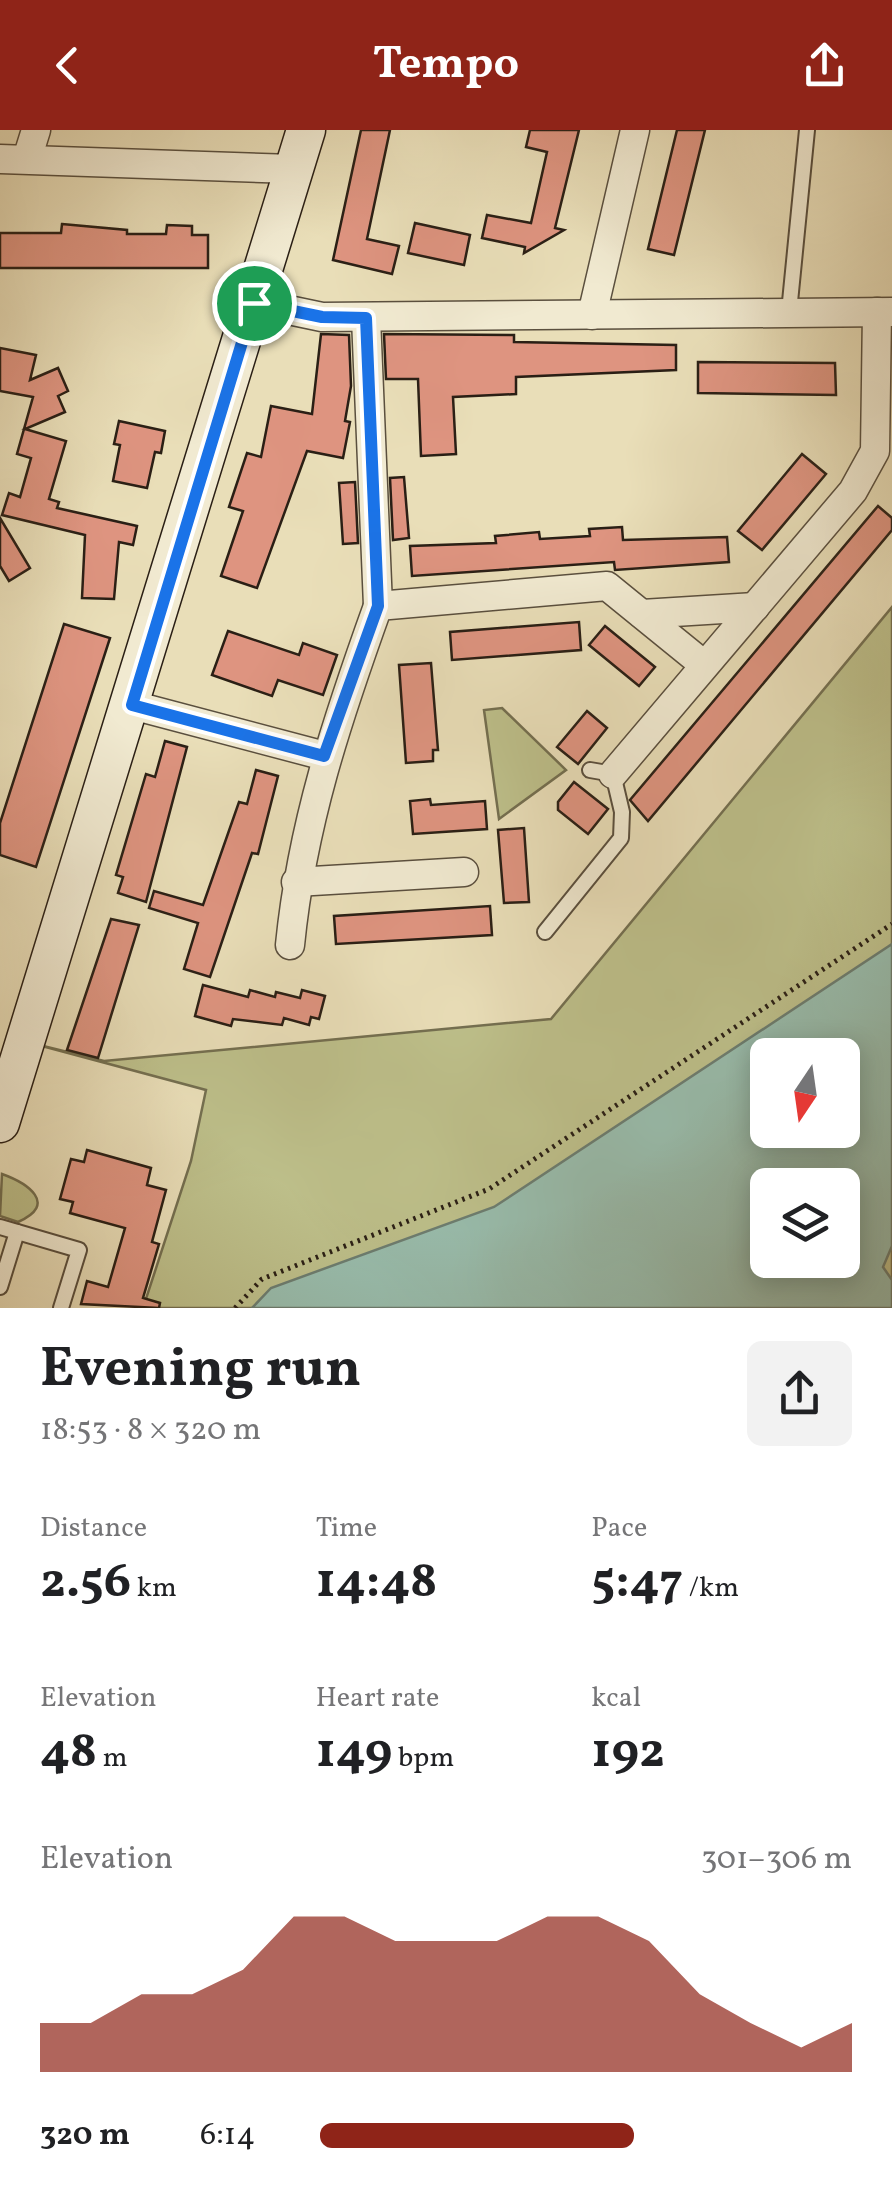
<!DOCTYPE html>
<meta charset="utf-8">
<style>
:root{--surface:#fff;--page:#f2f2f2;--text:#202124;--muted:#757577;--accent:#8f2418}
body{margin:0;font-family:Vollkorn,serif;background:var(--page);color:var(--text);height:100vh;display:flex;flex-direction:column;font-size:38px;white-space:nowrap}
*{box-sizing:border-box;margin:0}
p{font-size:32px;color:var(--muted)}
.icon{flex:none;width:55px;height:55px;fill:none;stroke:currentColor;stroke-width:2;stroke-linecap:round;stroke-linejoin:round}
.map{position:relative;height:1178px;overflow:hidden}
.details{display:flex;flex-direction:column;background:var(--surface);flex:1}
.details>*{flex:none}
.needle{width:65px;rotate:193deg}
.fabs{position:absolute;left:750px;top:908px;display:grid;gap:20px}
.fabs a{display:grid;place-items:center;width:110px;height:110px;border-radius:15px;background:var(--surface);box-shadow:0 5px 25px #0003;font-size:50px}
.pin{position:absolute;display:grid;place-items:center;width:85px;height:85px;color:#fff;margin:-42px;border:5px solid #fff;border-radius:50%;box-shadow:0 2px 10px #0007}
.round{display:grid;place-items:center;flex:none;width:105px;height:105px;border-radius:15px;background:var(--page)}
.overview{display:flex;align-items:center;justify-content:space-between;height:170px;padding:0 40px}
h1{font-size:55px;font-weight:700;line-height:75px}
.stats{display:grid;grid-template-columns:repeat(3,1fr);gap:15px;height:170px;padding:10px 40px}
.stats div{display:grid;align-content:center}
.stats b{font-size:50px;font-weight:700}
.stats small{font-size:28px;font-weight:400}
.stats p{font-size:28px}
.chart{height:280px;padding:20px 40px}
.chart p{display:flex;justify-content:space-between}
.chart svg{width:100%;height:180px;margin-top:10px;fill:var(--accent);opacity:.7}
ul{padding:0 40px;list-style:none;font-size:32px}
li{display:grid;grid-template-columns:160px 120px 1fr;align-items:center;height:75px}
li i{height:25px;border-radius:12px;background:var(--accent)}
header{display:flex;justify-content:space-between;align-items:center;height:130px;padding:0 40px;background:var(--accent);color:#fff;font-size:45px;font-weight:700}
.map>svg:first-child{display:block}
.green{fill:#bdbf8a;stroke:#746f50;stroke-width:2.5;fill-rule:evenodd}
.water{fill:#98bcac;stroke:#6c7d70;stroke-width:2.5;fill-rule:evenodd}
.building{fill:#de9480;stroke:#2a1f15;stroke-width:2.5}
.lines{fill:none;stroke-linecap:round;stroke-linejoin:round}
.lane-casing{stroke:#5a4f3e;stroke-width:18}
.street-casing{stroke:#5a4f3e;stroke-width:31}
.secondary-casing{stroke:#2a1f15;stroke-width:41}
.path{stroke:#2a1f15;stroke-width:5;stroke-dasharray:2.5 5;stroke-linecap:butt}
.lane{stroke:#f1ead1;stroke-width:14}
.street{stroke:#f1ead1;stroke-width:28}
.secondary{stroke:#f1ead1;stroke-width:38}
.route-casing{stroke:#fff;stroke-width:20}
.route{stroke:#1a73e8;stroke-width:12}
</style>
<header><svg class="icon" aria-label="back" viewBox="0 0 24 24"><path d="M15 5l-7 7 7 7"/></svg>Tempo<svg class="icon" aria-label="share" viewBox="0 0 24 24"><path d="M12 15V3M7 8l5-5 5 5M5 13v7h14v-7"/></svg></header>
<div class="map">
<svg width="892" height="1178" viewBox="0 0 892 1178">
<rect width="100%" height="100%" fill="#e9deb8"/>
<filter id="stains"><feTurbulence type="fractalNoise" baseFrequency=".002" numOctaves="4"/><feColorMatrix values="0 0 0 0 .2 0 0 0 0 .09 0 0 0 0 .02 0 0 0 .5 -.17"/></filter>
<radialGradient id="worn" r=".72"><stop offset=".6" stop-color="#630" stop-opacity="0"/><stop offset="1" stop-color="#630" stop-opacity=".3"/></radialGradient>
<g class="green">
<path d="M 892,477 L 892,1178 L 143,1178 L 191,1031 L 206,960 L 27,912 L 104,931 L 551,889 ZM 768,925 L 842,925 L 842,1000 L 768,1000 ZM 768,1055 L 842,1055 L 842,1130 L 768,1130 Z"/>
<path d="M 502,578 L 566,640 L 499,689 L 484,580 Z"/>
<path d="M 2,1044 C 27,1053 59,1074 18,1092 L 0,1086 Z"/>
</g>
<path class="water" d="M 892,814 L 892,1116 L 883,1137 L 892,1150 L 892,1178 L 252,1178 L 271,1158 L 494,1077 ZM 768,925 L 842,925 L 842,1000 L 768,1000 ZM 768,1055 L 842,1055 L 842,1130 L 768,1130 Z"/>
<g class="building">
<path d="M 361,0 L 390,0 L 367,109 L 399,116 L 392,144 L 333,130 Z"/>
<path d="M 530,0 L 579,0 L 555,98 L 564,100 L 524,123 L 525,117 L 482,108 L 487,85 L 531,93 L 547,22 L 526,17 Z"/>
<path d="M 677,0 L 705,0 L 674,125 L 648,119 Z"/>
<path d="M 415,93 L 470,105 L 464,135 L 408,123 Z"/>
<path d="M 62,94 L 127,100 L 127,104 L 166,104 L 167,95 L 192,96 L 192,105 L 208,105 L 208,138 L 0,138 L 0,103 L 61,103 Z"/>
<path d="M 321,204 L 349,205 L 351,256 L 345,291 L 350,292 L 343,328 L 307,321 L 257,458 L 221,446 L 243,381 L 229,377 L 247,323 L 261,327 L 271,276 L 312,284 Z"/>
<path d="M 384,204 L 514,205 L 514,212 L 676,215 L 676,240 L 516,247 L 516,264 L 453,267 L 456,324 L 421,326 L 418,249 L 386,249 Z"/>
<path d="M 0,218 L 36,225 L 30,250 L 58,238 L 68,261 L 58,266 L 65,282 L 25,299 L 66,311 L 49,369 L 59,372 L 57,378 L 137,396 L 133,415 L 119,412 L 114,469 L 82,468 L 85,405 L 2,385 L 9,363 L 20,367 L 31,328 L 17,324 L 33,267 L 0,261 Z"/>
<path d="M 698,232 L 835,233 L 836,265 L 698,263 Z"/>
<path d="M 119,291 L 165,301 L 161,323 L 155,322 L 147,358 L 113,351 L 120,315 L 114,314 Z"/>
<path d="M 802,324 L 826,344 L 762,420 L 738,401 Z"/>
<path d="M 404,347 L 409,408 L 393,410 L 390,348 Z"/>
<path d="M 355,352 L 358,413 L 343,414 L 339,353 Z"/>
<path d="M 878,376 L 892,388 L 892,400 L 648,691 L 630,670 Z"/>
<path d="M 0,388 L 30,438 L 9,451 L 0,436 Z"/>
<path d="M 622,397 L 623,410 L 727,407 L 729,432 L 615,440 L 614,432 L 412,446 L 410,416 L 496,413 L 495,406 L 539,402 L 540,409 L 590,406 L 589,399 Z"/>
<path d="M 579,492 L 581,520 L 452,530 L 450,502 Z"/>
<path d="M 64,494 L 110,508 L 36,737 L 0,725 L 0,693 Z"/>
<path d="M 605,496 L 655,537 L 639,556 L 589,515 Z"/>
<path d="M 228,501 L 299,525 L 303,513 L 337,525 L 323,565 L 278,550 L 272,566 L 212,545 Z"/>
<path d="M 431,533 L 438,620 L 433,620 L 433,631 L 406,633 L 399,535 Z"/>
<path d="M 587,581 L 607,598 L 578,634 L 557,617 Z"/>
<path d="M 165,611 L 187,617 L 146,772 L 118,763 L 123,747 L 116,745 L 146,644 L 155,647 Z"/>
<path d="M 256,640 L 278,646 L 258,724 L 252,723 L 210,847 L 184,839 L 198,793 L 149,778 L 154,761 L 203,775 L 239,672 L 247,674 Z"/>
<path d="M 574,652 L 608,679 L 588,704 L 558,680 L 558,672 Z"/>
<path d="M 430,669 L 431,675 L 485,671 L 487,699 L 413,704 L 410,671 Z"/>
<path d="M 524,698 L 529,772 L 504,773 L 498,700 Z"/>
<path d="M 490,776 L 492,805 L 336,814 L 334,786 Z"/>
<path d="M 111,789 L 139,795 L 98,928 L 67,920 Z"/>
<path d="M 203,855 L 248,867 L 250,860 L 275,867 L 276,862 L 300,868 L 302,860 L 325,866 L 319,889 L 311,887 L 309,895 L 284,888 L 282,895 L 233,889 L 231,896 L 195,886 Z"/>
<path d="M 87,1020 L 151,1038 L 147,1055 L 166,1060 L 152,1112 L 159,1114 L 143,1168 L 160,1173 L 159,1178 L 81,1174 L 87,1151 L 108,1157 L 125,1098 L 70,1083 L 73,1072 L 60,1069 L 71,1029 L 84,1032 Z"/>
</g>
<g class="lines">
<g class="lane-casing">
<g id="lane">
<path d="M 789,182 L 807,0"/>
<path d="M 545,802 L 621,708 L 622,682 L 613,644 L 590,640"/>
<path d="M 0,1097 L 79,1120 L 61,1178"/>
<path d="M 0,1157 L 17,1102"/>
</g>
</g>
<g class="street-casing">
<g id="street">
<path d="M 0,29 L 293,39"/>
<path d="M 27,29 L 36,0"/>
<path d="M 255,173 L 322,187 L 892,182"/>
<path d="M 592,185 L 635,0"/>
<path d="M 366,188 L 378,476"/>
<path d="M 642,484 L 755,477"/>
<path d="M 132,575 L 325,626"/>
<path d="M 613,644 L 853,361 L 875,321 L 877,182"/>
<path d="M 296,752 L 464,742"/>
<path d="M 290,815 C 302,694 337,590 378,476 L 607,456 L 703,534"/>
</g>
</g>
<g class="secondary-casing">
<path id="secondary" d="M 0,993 L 306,0"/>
</g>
<path class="path" d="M 235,1178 L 262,1149 L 489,1059 L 892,794"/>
<use href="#lane" class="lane"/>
<use href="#street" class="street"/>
<use href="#secondary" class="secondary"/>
</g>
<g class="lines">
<g class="route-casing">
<path id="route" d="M 254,173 L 322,187 L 366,188 L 378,476 L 324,626 L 132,575 Z"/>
</g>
<use href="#route" class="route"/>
</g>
<rect width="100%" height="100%" filter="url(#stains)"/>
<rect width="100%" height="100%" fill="url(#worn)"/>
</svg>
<div class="fabs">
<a><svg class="needle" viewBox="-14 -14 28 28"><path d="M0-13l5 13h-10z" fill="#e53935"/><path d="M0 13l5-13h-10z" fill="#757577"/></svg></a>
<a><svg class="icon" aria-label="layers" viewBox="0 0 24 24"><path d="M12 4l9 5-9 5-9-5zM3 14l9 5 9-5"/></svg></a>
</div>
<div class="pin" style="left:254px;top:173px;background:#1e9e55"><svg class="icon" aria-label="arrive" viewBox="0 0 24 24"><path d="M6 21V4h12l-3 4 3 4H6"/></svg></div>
</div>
<section class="details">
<div class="overview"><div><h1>Evening run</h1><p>18:53 · 8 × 320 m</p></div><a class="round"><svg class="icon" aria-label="share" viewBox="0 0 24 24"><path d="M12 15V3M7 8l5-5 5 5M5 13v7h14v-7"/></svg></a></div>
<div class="stats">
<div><p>Distance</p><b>2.56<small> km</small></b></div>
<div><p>Time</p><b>14:48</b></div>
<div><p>Pace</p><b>5:47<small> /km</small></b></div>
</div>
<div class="stats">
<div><p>Elevation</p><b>48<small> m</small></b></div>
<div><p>Heart rate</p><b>149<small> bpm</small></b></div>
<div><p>kcal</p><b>192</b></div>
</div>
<div class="chart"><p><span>Elevation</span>301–306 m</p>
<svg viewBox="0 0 160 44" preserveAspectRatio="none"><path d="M0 44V32L10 32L20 25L30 25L40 19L50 6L60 6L70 12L80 12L90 12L100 6L110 6L120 12L130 25L140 32L150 38L160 32V44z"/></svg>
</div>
<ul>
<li><b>320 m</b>6:14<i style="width:59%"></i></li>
</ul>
</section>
